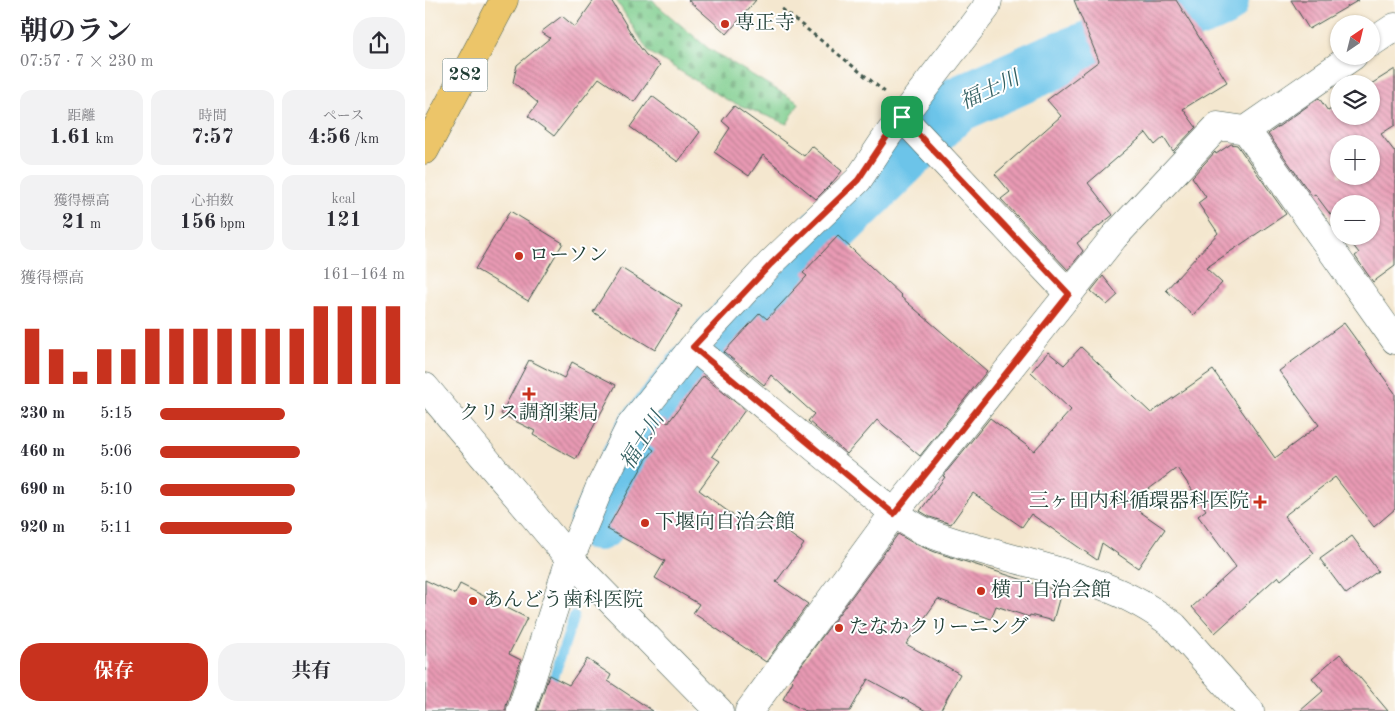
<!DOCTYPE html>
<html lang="ja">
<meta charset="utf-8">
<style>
:root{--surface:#fff;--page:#f2f2f3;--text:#2b2b33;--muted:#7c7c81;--accent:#c8321e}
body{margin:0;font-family:"Old Standard TT","Noto Serif JP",serif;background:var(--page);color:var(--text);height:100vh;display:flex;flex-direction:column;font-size:19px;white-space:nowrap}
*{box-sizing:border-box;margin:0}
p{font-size:16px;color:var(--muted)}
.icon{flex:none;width:28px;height:28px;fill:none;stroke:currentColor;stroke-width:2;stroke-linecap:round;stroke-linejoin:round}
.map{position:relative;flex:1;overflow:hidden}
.details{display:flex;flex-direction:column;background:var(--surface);width:425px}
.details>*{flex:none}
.needle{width:32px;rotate:35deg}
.controls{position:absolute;left:905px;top:15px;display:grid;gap:10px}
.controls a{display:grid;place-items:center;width:50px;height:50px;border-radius:50%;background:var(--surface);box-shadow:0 1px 4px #0004;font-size:25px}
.pin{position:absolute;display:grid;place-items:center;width:42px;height:42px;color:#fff;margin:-21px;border-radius:10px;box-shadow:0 2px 8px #0006}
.round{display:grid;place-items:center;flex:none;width:52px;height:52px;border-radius:20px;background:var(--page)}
.summary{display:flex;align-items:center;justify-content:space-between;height:85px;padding:0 20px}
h1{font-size:28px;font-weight:700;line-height:38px}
.figures{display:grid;grid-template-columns:repeat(3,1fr);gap:8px;height:85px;padding:5px 20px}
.figures div{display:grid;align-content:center;border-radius:12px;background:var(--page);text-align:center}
.figures b{font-size:21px;font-weight:700}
.figures small{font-size:14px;font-weight:400}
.figures p{font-size:14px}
.chart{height:140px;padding:10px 20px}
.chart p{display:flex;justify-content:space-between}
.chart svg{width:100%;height:90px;margin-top:5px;stroke:var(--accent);stroke-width:6}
.primary-button{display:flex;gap:10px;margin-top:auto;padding:10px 20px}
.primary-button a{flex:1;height:58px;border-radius:20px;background:var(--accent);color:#fff;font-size:20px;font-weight:700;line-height:58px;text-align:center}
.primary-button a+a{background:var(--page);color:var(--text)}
ul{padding:0 20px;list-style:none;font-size:16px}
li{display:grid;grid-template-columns:80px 60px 1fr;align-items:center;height:38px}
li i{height:12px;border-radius:6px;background:var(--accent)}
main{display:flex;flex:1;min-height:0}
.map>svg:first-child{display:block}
.cemetery{fill:url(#cemetery-stones);stroke:#4e8560}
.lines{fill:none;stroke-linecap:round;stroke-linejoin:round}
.stream{stroke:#6cc4e9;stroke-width:10}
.river{stroke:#6cc4e9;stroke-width:56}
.building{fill:url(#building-back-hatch);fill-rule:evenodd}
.minor-casing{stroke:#3f564b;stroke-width:29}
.highway-casing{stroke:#3f564b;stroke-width:29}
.path{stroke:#3f564b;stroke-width:3;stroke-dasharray:4 4;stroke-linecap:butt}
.minor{stroke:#fff;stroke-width:28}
.highway{stroke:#ecc569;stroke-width:28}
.route-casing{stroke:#fff;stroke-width:10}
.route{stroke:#c8321e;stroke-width:6}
.poi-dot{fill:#c8321e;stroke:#fff;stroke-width:2}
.labels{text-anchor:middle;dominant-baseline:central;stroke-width:4;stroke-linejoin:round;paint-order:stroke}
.shield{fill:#fff;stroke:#627771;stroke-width:1}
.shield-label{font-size:19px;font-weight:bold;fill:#1f3d34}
.poi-label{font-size:20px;fill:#1f3d34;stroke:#fff;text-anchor:start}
.water-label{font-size:21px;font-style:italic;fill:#325f61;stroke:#fff}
</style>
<main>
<section class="details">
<div class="summary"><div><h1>朝のラン</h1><p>07:57 · 7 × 230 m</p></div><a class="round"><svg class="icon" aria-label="share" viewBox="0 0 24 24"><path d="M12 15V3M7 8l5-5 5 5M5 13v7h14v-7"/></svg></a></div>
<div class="figures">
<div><p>距離</p><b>1.61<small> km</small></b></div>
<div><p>時間</p><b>7:57</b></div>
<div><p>ペース</p><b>4:56<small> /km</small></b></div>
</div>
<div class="figures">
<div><p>獲得標高</p><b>21<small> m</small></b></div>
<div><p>心拍数</p><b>156<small> bpm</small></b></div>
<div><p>kcal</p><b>121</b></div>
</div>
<div class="chart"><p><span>獲得標高</span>161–164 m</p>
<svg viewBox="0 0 160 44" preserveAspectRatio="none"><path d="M5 44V17M15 44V27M25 44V38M35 44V27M45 44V27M55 44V17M65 44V17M75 44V17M85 44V17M95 44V17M105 44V17M115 44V17M125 44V6M135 44V6M145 44V6M155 44V6"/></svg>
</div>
<ul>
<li><b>230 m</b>5:15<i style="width:51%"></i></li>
<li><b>460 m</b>5:06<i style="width:57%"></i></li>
<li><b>690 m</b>5:10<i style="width:55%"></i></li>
<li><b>920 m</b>5:11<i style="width:54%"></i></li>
</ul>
<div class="primary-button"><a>保存</a><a>共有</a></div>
</section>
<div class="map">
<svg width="970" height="711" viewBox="0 0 970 711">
<defs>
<pattern id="cemetery-stones" width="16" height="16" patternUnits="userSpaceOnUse" patternTransform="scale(1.25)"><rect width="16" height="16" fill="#7ecd8d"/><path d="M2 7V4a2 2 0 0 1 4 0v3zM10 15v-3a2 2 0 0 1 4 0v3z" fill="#67a874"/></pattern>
<pattern id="building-back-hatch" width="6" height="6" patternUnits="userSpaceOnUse" patternTransform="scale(1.25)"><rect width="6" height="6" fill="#e99ab4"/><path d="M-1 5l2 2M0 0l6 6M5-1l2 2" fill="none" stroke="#bc7f93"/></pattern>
</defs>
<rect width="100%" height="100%" fill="#fff"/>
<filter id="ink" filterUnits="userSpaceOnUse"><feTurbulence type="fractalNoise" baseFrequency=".02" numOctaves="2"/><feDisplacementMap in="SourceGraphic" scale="10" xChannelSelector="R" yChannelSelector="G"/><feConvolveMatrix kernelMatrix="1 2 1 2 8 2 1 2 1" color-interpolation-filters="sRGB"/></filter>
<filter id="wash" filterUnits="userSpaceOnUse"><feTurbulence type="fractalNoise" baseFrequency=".0096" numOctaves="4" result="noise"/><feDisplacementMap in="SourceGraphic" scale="20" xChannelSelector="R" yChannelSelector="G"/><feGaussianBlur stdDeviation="1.12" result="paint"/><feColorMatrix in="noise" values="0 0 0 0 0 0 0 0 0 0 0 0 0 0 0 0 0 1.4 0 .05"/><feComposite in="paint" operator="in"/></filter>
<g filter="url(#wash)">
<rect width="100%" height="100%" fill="#f4e7cf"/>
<path class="cemetery" d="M 191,0 L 228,0 L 232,5 L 284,49 L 374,103 L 362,124 L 304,101 L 224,52 Z"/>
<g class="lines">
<path class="stream" d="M 118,711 L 149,616"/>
<g class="river">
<path d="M 295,338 L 529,106 L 625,63 L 785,5 L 796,0"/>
<path d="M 173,523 L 216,435 L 272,365"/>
</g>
</g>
<g id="blocks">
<g class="building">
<path d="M 169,0 L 186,0 L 212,43 L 221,55 L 235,65 L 209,102 L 174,78 L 129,136 L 103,116 L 113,103 L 88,82 L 92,65 L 125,38 L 116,32 L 137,16 L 150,27 Z"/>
<path d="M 263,0 L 331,0 L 302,34 Z"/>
<path d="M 649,0 L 751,0 L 802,82 L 758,109 L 771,127 L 748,151 L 739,137 L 730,145 L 721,133 L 663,183 L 688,215 L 652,243 L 658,251 L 643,270 L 576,199 L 585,192 L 570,174 L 636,116 L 622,100 L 674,61 Z"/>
<path d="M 866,0 L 934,0 L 884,29 Z"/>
<path d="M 970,69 L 970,125 L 956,134 L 970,152 L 970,266 L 948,282 L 930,256 L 934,253 L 921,236 L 946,236 L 946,204 L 914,204 L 914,226 L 890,194 L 887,196 L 843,134 L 894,98 L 903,111 L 914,105 L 914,116 L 946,116 L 946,84 ZM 914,144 L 946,144 L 946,176 L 914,176 Z"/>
<path d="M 227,96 L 275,132 L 253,162 L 205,127 Z"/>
<path d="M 309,106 L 379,156 L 387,146 L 417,171 L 406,184 L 391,199 L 338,155 L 324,176 L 289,152 L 305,128 L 297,121 Z"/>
<path d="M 806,144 L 812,145 L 861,214 L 781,268 L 797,283 L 768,315 L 741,290 L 793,233 L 773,203 L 781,197 L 767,177 L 790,152 L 791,154 Z"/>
<path d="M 85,211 L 138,243 L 103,301 L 50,269 Z"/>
<path d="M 413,236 L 477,296 L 476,297 L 562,371 L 495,456 L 452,420 L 422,454 L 383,421 L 389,414 L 346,375 L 339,385 L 299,352 L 335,313 L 342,319 L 382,276 L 378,273 Z"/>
<path d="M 196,268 L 257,306 L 230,350 L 168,312 Z"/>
<path d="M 678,276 L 693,295 L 682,305 L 666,291 Z"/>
<path d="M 919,323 L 970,393 L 970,509 L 949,527 L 910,477 L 859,516 L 889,553 L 856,580 L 853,576 L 790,633 L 767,607 L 811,567 L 773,516 L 781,510 L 752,468 L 704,504 L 740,529 L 713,568 L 677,543 L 672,560 L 606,514 L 597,527 L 548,493 L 526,524 L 505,517 L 495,511 L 520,477 L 518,476 L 565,418 L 609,451 L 646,410 L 606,372 L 623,352 L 639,365 L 656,347 L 726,413 L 788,370 L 850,458 L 894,425 L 854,371 Z"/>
<path d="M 104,360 L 139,378 L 147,362 L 191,385 L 151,459 L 108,435 L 110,431 L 76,414 Z"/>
<path d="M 278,376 L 320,410 L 287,456 L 295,461 L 274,490 L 328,530 L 338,515 L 379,544 L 351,582 L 383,604 L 341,662 L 268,613 L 274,604 L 230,578 L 240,561 L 182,529 L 221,460 L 229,450 L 220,443 L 238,419 L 243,423 Z"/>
<path d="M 473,534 L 488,543 L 510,552 L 636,592 L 628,621 L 605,615 L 604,617 L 571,606 L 566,619 L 513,599 L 481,644 L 535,674 L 515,711 L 501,711 L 443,679 L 425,711 L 380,711 L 358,699 L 368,681 L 366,679 Z"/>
<path d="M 927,536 L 953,571 L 921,594 L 895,559 Z"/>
<path d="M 0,580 L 30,594 L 35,584 L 102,618 L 84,654 L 96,660 L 81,706 L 81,711 L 0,711 Z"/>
<path d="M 915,654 L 963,711 L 875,711 L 898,691 L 887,678 Z"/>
<path d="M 162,659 L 186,675 L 183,681 L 228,711 L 112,711 L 124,675 L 144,685 Z"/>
</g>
</g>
</g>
<g filter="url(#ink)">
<use href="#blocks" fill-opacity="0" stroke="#3f564b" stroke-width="1"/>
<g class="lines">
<g class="minor-casing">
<g id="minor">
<path d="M 946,43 L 970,27"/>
<path d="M 477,117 L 644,294"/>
<path d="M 821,130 L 970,340"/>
<path d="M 268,347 L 469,513 C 479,519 488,526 499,531 C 520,540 542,546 564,552 C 629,570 695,583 749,626 L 825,711"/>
<path d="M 0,387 L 145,559 L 294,711"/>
<path d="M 96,711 L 145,559 L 174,489 L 206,425 L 268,347 L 345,264 L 433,180 L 463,135 L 561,8 L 563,0"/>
<path d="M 324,711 L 469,513 L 689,237 L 793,126 L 821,130 L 928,56"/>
</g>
</g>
<g class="highway-casing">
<path id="highway" d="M 0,150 L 79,0"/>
</g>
<path class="path" d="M 357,9 L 460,92"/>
<use href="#minor" class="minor"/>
<use href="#highway" class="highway"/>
</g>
</g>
<g class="lines" filter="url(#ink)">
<g class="route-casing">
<path id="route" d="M 477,117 L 644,294 L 469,514 L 268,347 L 346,264 L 433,180 L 463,135 Z"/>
</g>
<use href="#route" class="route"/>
</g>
<g class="poi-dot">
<circle cx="300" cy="24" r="5"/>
<circle cx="94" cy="256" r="5"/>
<path d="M101.5 386.5h5v5h5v5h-5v5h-5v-5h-5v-5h5z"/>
<path d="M832.5 494.5h5v5h5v5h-5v5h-5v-5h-5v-5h5z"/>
<circle cx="220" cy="523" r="5"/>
<circle cx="556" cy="591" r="5"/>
<circle cx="48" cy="601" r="5"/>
<circle cx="414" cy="628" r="5"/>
</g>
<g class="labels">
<rect class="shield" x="17.5" y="58.5" width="45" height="33" rx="4"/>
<g class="shield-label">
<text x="40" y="75">282</text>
</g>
<g class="poi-label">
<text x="310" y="24">専正寺</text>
<text x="104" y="256">ローソン</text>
<text x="104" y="414" text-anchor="middle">クリス調剤薬局</text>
<text x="824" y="502" text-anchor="end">三ヶ田内科循環器科医院</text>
<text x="230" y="523">下堰向自治会館</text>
<text x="566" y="591">横丁自治会館</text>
<text x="58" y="601">あんどう歯科医院</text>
<text x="424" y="628">たなかクリーニング</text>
</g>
<g class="water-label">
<text transform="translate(565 91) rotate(-25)">福士川</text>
<text transform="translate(218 441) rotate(-58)">福士川</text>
</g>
</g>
</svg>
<div class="controls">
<a><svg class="needle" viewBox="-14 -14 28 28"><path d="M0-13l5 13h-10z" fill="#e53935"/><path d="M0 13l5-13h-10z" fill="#7c7c81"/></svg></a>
<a><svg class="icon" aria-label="layers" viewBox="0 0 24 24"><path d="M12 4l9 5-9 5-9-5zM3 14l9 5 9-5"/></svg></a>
<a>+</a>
<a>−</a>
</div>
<div class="pin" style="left:477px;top:117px;background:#1e9e55"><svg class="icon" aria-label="arrive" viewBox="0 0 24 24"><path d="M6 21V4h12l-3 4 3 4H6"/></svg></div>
</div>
</main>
